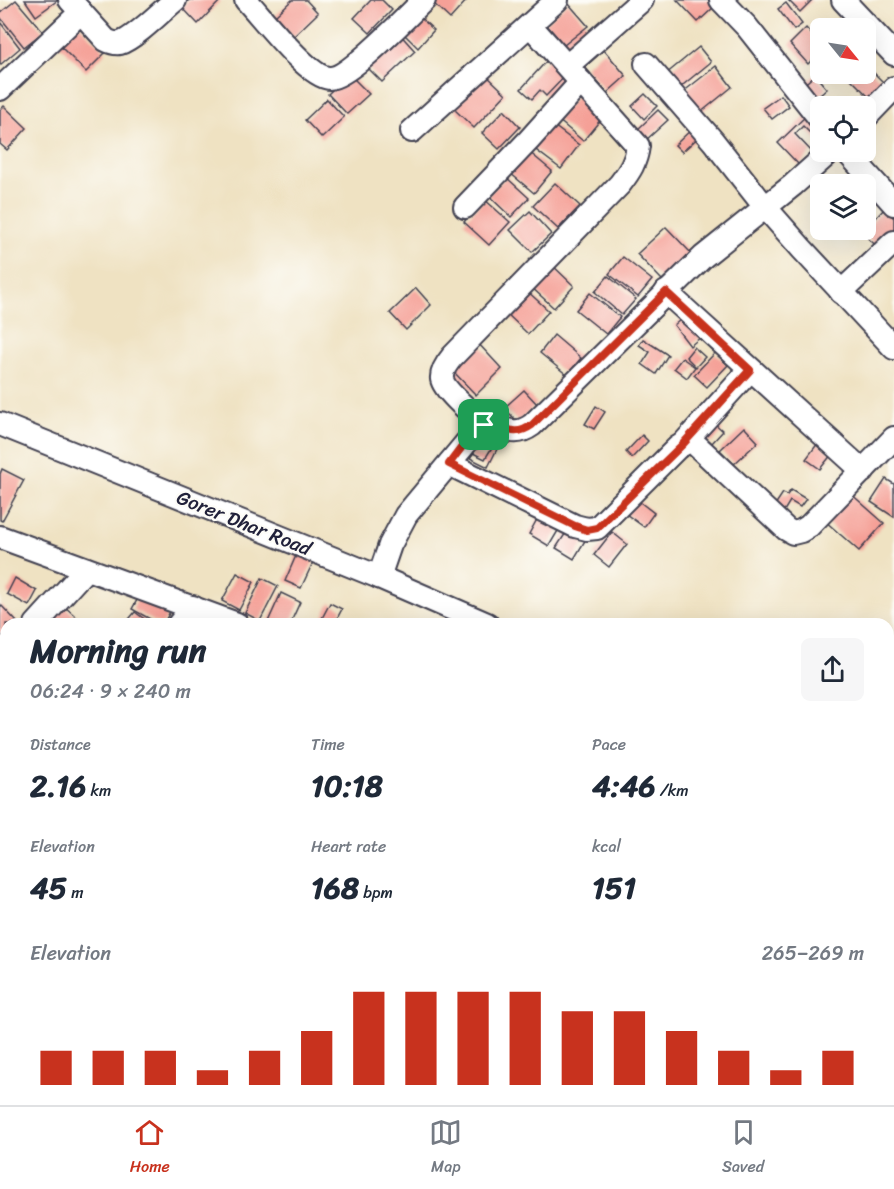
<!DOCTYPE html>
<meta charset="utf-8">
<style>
:root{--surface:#fff;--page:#f6f6f7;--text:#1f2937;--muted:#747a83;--line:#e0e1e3;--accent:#c8321e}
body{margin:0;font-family:Sriracha,sans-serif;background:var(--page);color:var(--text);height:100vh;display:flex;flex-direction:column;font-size:22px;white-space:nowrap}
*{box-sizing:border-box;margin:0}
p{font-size:20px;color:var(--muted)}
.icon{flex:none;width:33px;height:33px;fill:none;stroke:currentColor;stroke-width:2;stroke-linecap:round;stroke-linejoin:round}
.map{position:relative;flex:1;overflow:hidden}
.panel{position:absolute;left:0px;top:618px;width:894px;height:488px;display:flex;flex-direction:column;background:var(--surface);border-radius:18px 18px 0 0;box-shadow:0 6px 24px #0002}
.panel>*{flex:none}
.needle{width:39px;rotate:120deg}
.controls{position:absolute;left:810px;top:18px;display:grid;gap:12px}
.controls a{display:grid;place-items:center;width:66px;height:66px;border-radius:9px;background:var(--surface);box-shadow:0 6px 24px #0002;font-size:30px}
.pin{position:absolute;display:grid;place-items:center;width:51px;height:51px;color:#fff;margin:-26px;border-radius:12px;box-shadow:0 3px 9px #0006}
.round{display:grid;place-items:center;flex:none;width:63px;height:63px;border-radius:9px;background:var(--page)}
.head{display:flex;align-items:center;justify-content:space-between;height:102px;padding:0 30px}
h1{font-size:33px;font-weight:700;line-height:45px}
.stats{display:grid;grid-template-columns:repeat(3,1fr);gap:9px;height:102px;padding:6px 30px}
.stats div{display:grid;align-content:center}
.stats b{font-size:30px;font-weight:700}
.stats small{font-size:16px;font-weight:400}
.stats p{font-size:16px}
.chart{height:168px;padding:12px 30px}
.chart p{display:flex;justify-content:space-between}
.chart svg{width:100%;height:108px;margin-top:6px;stroke:var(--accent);stroke-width:6}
.tabs{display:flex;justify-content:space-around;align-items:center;height:84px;border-top:2px solid var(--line);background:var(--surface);font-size:16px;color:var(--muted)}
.tabs a{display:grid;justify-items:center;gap:3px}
.tabs .active{color:var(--accent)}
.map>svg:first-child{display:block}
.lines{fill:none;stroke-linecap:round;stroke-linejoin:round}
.stream{stroke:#5fbcdd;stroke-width:7}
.building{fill:#f5a097}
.minor-casing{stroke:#413f4f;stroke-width:26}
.minor{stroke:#fff;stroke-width:22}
.route-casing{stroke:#fff;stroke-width:12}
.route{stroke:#c8321e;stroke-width:8}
.labels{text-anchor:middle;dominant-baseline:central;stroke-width:4.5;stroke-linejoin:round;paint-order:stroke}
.street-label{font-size:20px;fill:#22223b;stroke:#fdfcf7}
</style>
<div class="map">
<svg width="894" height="1105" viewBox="0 0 894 1105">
<rect width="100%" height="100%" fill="#fdfcf7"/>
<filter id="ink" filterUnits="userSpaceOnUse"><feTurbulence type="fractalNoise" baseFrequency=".0167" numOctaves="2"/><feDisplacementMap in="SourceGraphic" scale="12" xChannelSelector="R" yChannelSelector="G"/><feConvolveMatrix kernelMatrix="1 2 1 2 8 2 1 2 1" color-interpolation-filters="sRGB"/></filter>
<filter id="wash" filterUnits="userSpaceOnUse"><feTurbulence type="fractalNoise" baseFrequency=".008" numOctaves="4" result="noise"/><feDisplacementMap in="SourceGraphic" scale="24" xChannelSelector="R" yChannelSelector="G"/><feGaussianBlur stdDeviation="1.35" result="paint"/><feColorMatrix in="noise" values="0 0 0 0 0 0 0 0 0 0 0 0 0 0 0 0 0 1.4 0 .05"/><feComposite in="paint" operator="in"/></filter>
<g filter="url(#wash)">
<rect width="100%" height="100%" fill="#efe2c2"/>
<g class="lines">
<path class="stream" d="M 888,672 L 894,679"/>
</g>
<g id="blocks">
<g class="building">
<path d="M 16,0 L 43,32 L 24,47 L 0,17 L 0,13 Z"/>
<path d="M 25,0 L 58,0 L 36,16 Z"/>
<path d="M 189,0 L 221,0 L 198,24 L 182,7 Z"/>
<path d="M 292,0 L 306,0 L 318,13 L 293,37 L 274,17 Z"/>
<path d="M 371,0 L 382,0 L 392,10 L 370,33 L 354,18 Z"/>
<path d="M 430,0 L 467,0 L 450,19 Z"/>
<path d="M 677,0 L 708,0 L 715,6 L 698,22 Z"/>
<path d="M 788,0 L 812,0 L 800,12 Z"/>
<path d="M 568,3 L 588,26 L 564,45 L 545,23 Z"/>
<path d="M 786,3 L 802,24 L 794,30 L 778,9 Z"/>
<path d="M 414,12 L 434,30 L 418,48 L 399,29 Z"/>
<path d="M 0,22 L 20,48 L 0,65 Z"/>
<path d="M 78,24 L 106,52 L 86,72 L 58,44 Z"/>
<path d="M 806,28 L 820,44 L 820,52 L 808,64 L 790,44 Z"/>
<path d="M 397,31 L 415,51 L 382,82 L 363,63 Z"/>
<path d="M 699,47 L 711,62 L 678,89 L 666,74 Z"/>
<path d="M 604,50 L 626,76 L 607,93 L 585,67 Z"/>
<path d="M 551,56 L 569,72 L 546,96 L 540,90 L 532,99 L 521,89 Z"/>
<path d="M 866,65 L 884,83 L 870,98 L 849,77 L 852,74 L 866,74 Z"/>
<path d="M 716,66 L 732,87 L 700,113 L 683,92 Z"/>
<path d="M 349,74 L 369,94 L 347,114 L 328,94 Z"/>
<path d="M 486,75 L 506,94 L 474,128 L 454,109 Z"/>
<path d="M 815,75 L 827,89 L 812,102 L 800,88 Z"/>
<path d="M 645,94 L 657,106 L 644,119 L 632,106 Z"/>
<path d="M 781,95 L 789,106 L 772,119 L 763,108 Z"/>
<path d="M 577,96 L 602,118 L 583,141 L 557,119 Z"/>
<path d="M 826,98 L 837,106 L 820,106 Z"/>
<path d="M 327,99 L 344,117 L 322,138 L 305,120 Z"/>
<path d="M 4,106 L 27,128 L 7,150 L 0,144 L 0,110 Z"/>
<path d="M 504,110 L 520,127 L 499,149 L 482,133 Z"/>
<path d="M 658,110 L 668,120 L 645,141 L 636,131 Z"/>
<path d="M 808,114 L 820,127 L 820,136 L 817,140 L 803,126 L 795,134 L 812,152 L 799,165 L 778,143 Z"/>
<path d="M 550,123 L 579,145 L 561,169 L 532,147 Z"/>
<path d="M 695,126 L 702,134 L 682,152 L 675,145 Z"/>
<path d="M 528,151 L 552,171 L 534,193 L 510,173 Z"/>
<path d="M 506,177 L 529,198 L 511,217 L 488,195 Z"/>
<path d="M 555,183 L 580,206 L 558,229 L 533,206 Z"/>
<path d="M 484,199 L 510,222 L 489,245 L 464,222 Z"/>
<path d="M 884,209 L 894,218 L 894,234 L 880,249 L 862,233 Z"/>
<path d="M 530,211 L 551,234 L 532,252 L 510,230 Z"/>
<path d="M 666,227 L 691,253 L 662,280 L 637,254 Z"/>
<path d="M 623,257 L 652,280 L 638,297 L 609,274 Z"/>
<path d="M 550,263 L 574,286 L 554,308 L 529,285 Z"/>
<path d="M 608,276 L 636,299 L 622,315 L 595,292 Z"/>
<path d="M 416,288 L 431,305 L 406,330 L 390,313 Z"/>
<path d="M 525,289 L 549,311 L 528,334 L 504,311 Z"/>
<path d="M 590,293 L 620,317 L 606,334 L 576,310 Z"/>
<path d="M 685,316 L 701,337 L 690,346 L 674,325 Z"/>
<path d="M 554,335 L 581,358 L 567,375 L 540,353 Z"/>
<path d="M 643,339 L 668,355 L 656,374 L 642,364 L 650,352 L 639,345 Z"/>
<path d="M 477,342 L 502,369 L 476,395 L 450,368 Z"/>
<path d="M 694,347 L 705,357 L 696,367 L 686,357 Z"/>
<path d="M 715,353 L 728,365 L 707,387 L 694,375 Z"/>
<path d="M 682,358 L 695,367 L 687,378 L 674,368 Z"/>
<path d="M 524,390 L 537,404 L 518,422 L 504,408 Z"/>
<path d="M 596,406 L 605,412 L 594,429 L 585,424 Z"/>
<path d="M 710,419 L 723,431 L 712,443 L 699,431 Z"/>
<path d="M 744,427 L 758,442 L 734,464 L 720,450 Z"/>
<path d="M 483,433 L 501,441 L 488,467 L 470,458 L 473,453 L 485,459 L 491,449 L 478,443 Z"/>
<path d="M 642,435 L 648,441 L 632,458 L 626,452 Z"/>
<path d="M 818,443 L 832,454 L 820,469 L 806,459 Z"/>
<path d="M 2,469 L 24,480 L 2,521 L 0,520 L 0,474 Z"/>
<path d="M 886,479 L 894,484 L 894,517 L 871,502 Z"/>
<path d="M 791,490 L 806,499 L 800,507 L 790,501 L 784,511 L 775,505 L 783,493 L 787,495 Z"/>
<path d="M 849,492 L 884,523 L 859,551 L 824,520 Z"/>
<path d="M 636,499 L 654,513 L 644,527 L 626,514 Z"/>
<path d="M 541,512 L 562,524 L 549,546 L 529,534 Z"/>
<path d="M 569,528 L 586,539 L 574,559 L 556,548 Z"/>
<path d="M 612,532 L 627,544 L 609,567 L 594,555 Z"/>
<path d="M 298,551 L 315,558 L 301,588 L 285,581 Z"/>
<path d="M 237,573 L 254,582 L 239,610 L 222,601 Z"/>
<path d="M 15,578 L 37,591 L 29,606 L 7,594 Z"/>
<path d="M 262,578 L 278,586 L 260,621 L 245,613 Z"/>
<path d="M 141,593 L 171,610 L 163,624 L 159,624 L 132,609 Z"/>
<path d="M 281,593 L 300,602 L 290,624 L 267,624 Z"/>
<path d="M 330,603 L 342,609 L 334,624 L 319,624 Z"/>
<path d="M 0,604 L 17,622 L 15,624 L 6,624 L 6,633 L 0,638 Z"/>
<path d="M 63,605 L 84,624 L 46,624 Z"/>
<path d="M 135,612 L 151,624 L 125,624 Z"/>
<path d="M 423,1100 L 446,1100 L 441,1105 L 429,1105 Z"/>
<path d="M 705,1100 L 721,1100 L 716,1105 L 711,1105 Z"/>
</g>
</g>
</g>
<g filter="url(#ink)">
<use href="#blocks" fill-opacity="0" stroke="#413f4f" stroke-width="1.5"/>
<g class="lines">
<g class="minor-casing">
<g id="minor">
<path d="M 70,0 L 106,40 C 110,42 115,44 120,43 C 134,39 163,10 175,0"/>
<path d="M 246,0 C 262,17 308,77 329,78 C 348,79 408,15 424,0"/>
<path d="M 721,0 L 747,27 L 820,119"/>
<path d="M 843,0 L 894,54"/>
<path d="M 646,64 L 713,141 L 765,207 L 802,249 L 894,348"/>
<path d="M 567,66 L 642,0"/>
<path d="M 0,89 L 81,12"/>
<path d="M 866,117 L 894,88"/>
<path d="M 412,131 L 557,0"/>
<path d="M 847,152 L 894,204"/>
<path d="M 465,207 L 529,140 L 581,82"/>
<path d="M 666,292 L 863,471"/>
<path d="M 841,292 L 894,242"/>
<path d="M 0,424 L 379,577 L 487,624"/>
<path d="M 485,425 C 475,416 444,391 442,379 C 441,371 447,363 452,357 L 620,184 C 630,171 636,162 638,146 L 530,25"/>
<path d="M 682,445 L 750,370"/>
<path d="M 449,464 L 575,526 L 587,529 L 597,528 L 678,447 L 687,442 L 694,443 L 786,529 L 793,533 L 801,531 L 809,526 L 894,438"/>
<path d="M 0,537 L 237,624"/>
<path d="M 379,577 L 390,545 L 406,515 L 476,431 C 500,415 507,443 532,425 L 703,257 L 793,185 L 830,152"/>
<path d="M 36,624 L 86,569"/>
<path d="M 179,624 L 193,607"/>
<path d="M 0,663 L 6,656"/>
<path d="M 888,764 L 894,771"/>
<path d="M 0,823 L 6,829"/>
<path d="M 888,987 L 894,993"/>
<path d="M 0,993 L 6,987"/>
<path d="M 183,1100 L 188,1105"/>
<path d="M 260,1100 L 262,1100"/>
<path d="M 416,1100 L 421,1105"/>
<path d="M 688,1100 L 693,1105"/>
<path d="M 79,1105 L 83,1100"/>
<path d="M 392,1105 L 398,1100"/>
<path d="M 550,1105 L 555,1100"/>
</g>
</g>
<use href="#minor" class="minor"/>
</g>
</g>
<g class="lines" filter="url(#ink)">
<g class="route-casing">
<path id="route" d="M 666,292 L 750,370 L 682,445 L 597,528 L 587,530 L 575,526 L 449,464 C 457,454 473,430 483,426 C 502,418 508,442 532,425 Z"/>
</g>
<use href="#route" class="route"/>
</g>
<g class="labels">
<g class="street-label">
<text transform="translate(244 523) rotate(22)">Gorer Dhar Road</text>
</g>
</g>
</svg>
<div class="controls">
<a><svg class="needle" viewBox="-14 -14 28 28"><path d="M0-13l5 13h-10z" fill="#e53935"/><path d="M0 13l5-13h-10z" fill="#747a83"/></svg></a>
<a><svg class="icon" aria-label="locate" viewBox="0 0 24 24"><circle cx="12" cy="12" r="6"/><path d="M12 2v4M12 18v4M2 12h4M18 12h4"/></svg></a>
<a><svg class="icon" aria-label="layers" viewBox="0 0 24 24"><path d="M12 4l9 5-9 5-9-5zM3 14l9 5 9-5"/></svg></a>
</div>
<div class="pin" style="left:484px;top:425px;background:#1e9e55"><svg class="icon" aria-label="arrive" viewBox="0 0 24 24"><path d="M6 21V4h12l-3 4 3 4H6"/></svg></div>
<section class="panel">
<div class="head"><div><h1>Morning run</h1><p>06:24 · 9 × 240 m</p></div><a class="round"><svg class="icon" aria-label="share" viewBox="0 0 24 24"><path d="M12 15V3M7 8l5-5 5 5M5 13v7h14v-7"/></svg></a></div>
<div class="stats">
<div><p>Distance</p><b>2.16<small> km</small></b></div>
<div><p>Time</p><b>10:18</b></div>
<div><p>Pace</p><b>4:46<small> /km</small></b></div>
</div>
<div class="stats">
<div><p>Elevation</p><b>45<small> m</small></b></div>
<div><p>Heart rate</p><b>168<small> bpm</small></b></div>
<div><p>kcal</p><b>151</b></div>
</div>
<div class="chart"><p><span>Elevation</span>265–269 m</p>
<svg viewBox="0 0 160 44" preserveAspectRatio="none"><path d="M5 44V30M15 44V30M25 44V30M35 44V38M45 44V30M55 44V22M65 44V6M75 44V6M85 44V6M95 44V6M105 44V14M115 44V14M125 44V22M135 44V30M145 44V38M155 44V30"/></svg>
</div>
</section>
</div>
<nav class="tabs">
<a class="active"><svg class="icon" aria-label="home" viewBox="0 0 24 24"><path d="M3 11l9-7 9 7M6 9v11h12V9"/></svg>Home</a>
<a><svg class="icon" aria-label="map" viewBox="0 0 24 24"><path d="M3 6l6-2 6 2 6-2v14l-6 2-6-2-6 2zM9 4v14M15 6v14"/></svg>Map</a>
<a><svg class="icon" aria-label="saved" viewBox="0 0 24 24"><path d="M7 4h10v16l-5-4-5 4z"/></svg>Saved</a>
</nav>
